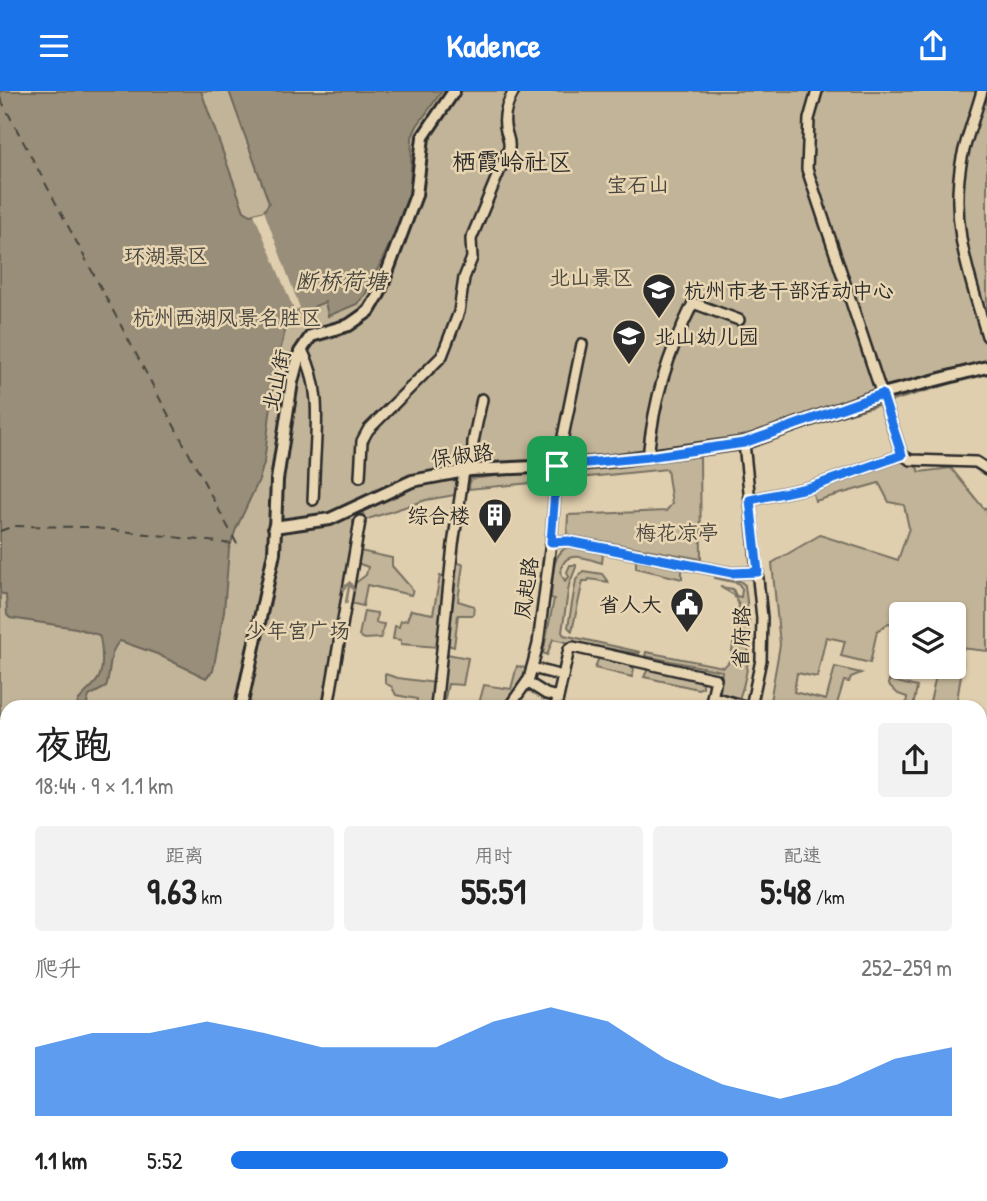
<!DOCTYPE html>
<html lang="zh">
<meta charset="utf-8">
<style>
:root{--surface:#fff;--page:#f2f2f2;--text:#222;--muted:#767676;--accent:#1a73e8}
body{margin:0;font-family:"Patrick Hand","LXGW WenKai TC",sans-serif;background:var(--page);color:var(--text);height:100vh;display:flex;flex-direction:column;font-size:26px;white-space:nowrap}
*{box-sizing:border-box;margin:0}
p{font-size:23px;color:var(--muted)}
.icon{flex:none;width:38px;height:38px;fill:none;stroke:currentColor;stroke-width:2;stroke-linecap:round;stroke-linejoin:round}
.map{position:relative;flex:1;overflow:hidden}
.sheet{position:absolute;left:0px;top:609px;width:987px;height:502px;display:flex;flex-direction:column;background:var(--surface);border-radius:21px 21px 0 0;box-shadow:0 2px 5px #0004}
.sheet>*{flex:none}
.tools{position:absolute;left:889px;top:511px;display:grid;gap:14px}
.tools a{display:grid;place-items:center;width:77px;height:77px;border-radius:7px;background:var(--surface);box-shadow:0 2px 5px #0004;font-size:35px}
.pin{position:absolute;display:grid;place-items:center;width:60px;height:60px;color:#fff;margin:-30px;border-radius:14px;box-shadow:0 4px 10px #0006}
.round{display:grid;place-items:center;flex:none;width:74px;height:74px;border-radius:7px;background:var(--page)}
.head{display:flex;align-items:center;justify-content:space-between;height:119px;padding:0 35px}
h1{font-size:38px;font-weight:800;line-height:52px}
.figures{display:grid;grid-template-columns:repeat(3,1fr);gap:10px;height:119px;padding:7px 35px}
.figures div{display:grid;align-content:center;border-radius:7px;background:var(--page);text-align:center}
.figures b{font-size:35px;font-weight:800}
.figures small{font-size:19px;font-weight:400}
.figures p{font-size:19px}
.chart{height:196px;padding:14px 35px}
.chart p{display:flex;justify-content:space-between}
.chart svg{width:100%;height:126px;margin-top:7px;fill:var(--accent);opacity:.7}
ul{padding:0 35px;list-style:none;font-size:23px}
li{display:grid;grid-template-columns:112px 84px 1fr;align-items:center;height:52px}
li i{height:18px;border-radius:9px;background:var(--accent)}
header{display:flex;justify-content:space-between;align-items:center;height:91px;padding:0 35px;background:var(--accent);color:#fff;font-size:32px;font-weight:800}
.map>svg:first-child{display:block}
.green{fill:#c2b498;stroke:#767062;stroke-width:2}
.water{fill:#988e79;stroke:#6c665a;stroke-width:2}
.pier{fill:#e0cfae}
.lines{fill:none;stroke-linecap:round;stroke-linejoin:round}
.ferry{stroke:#46443e;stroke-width:2;stroke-dasharray:9 7;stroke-linecap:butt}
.minor-casing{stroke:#2b2b2b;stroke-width:14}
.major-casing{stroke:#2b2b2b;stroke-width:16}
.minor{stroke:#e8d6b3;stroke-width:9}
.major{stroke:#e8d6b3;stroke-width:10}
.oneway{stroke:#8a806f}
.route-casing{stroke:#fff;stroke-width:14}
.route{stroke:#1a73e8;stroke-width:9}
.labels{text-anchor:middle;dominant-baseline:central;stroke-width:5;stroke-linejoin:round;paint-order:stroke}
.park-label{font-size:21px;fill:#494641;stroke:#e8d6b3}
.poi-label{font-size:21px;fill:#2b2b2b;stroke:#e8d6b3;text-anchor:start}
.street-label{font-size:21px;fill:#2b2b2b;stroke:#e8d6b3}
.water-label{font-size:23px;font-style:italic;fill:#46443e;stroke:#e8d6b3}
.quarter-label{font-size:24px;fill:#2b2b2b;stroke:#e8d6b3}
</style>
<header><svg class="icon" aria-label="menu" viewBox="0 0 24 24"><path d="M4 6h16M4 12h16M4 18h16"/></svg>Kadence<svg class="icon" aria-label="share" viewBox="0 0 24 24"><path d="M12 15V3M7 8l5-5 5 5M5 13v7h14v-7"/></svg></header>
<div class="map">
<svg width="987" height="1110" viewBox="0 0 987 1110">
<rect width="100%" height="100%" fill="#e0cfae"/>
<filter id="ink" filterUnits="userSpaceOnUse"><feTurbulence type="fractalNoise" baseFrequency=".0143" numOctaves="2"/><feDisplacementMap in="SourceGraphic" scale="14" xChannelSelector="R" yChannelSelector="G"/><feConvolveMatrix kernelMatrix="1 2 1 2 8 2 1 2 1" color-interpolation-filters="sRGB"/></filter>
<g filter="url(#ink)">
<g class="green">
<path d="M 0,0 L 987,0 L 987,282 L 753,351 L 481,382 L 458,387 L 455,404 L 426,409 L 365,429 L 363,422 L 353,429 L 353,432 L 360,430 L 328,616 L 7,616 L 7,634 L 0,631 Z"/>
<path d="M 900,353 L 920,381 L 951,377 L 984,418 L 987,416 L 987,560 L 960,557 L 963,571 L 956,616 L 930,611 L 938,576 L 954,576 L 954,523 L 901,523 L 901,542 L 900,537 L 889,532 L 877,540 L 870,572 L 841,565 L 845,550 L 826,546 L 817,586 L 797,582 L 794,601 L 826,609 L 835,576 L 861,582 L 851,586 L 849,591 L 844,590 L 836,616 L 769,616 L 780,554 L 772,472 L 820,444 L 898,469 L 909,437 L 904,414 L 889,411 L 879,392 L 815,410 L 811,396 L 902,364 Z"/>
<path d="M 700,364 L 701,468 L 567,444 L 568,424 L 666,420 L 672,413 L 667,378 L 568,388 L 570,380 Z"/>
<path d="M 550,379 L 551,390 L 469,398 L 470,388 Z"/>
<path d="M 570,455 L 603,463 L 602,472 C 591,469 569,459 563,473 C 560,480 561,484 565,490 L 569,486 L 567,481 L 570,474 L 576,474 L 576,476 L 569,494 L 562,541 L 564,544 L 640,561 L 639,563 L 572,551 L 564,572 L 560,571 L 566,551 L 553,548 L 547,564 L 543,562 L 554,508 L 551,507 C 553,490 550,461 570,455 Z"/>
<path d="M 360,460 L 392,467 L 392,475 L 413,499 L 411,504 L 367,494 L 363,515 L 350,512 L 354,493 L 366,484 L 368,476 L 357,472 Z"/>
<path d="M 636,468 L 682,478 L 682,488 L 636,477 Z"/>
<path d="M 457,472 L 463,473 L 458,510 L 474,515 L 473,524 L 458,524 L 454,556 L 448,554 Z"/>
<path d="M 583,480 L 602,483 L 608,491 L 589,488 L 588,490 L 583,490 L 572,540 L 568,536 L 576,489 Z"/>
<path d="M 716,484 L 740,490 L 745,494 C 750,532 753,572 739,608 L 720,603 L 722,580 L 645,565 L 646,561 L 723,576 C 734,570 731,556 735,546 L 741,547 L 742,542 L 736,539 L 739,514 L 734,504 L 720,496 L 733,498 L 736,505 L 741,506 L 742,498 L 738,492 L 715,487 Z"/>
<path d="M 440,485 L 446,487 L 438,556 L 401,553 L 401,549 L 393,548 L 395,535 L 399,536 L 401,530 L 407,529 L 411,519 L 433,523 Z"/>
<path d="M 364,520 L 377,522 L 376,532 L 384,533 L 381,547 L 364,548 L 359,545 Z"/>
<path d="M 447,563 L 468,567 L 463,594 L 448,593 L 443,616 L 439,616 Z"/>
<path d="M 599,566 L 629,573 L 634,578 L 632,586 L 595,577 Z"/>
<path d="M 517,575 L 526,577 L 526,580 L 523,590 L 503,616 L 478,616 L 484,594 L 511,598 Z"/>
<path d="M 649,576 L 699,589 L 703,593 L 703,596 L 698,598 L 644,586 Z"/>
<path d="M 385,583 L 398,587 L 436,592 L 433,616 L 405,616 L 404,614 L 416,615 L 417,608 L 396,604 L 392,596 L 385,592 Z"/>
<path d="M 889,589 L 917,596 L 913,616 L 906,616 L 907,606 L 898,603 L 888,593 Z"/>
</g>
<path class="water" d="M 0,0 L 201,0 L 244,120 L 251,124 L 264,120 L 269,112 L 229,0 L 442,0 L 417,35 L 412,46 L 410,104 L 401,130 L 365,204 L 357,213 L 328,225 L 325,211 L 315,215 L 314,218 L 288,227 L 275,282 L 264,372 L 259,389 L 236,438 L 229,458 L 224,521 L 213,580 L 206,587 L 157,563 L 120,550 C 108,560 111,581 106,596 L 89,605 L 86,616 L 77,616 L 78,610 C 92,593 103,592 102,567 C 102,559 102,552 99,544 L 76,537 L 10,527 L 7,524 L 6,504 L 0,502 Z"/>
<path class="pier" d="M 264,120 L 300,217 L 294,219 L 254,123 Z"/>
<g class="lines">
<g class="ferry">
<path d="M 0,7 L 237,453"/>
<path d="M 0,440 L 14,435 L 87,436 L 234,453"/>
</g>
<g class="minor-casing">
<g id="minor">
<path d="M 982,0 C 976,22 967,44 962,67 C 949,133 969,183 987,245"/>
<path d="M 300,261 L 303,261 C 320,293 317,329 315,365 C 314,380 314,394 313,409"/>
<path d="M 744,352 L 762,527 L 761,569 L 751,616"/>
<path d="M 902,364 L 911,369 L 976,371 L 987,378"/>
<path d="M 648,366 C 654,307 667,265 693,212 L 739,229"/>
<path d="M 472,379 L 473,351 L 482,308"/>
<path d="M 360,386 L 362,350 L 368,339 L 442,265 L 459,221 L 464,187 L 472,167 L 471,148 L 509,57 C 510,50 508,47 506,40 C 502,26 507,12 514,0"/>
<path d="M 750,409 L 811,396 L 902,364 L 807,78 L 809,28 L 817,0"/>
<path d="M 551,451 L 568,450 L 732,482 L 758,481"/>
<path d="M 532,577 L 563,585"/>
<path d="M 527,591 L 546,603 L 558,606"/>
<path d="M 713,606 L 748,616"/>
<path d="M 328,616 L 360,430"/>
<path d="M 436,616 L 453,454 L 464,380"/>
<path d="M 509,616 L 529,588 L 538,553 L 551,451 L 557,375 L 582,253"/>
<path d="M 556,616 L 569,558 L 573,556 L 716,588 L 710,616"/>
<path d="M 980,652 L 987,654"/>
<path d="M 980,703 L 987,675"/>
<path d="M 980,791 L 987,792"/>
<path d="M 0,845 L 7,848"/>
<path d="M 0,891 L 7,898"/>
<path d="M 0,1082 L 7,1069"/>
<path d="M 392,1104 L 410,1110"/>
<path d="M 129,1110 L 131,1104"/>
<path d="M 468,1110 L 469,1104"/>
<path d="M 531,1110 L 533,1104"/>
<path d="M 864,1110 L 865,1104"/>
</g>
</g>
<g class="major-casing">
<g id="major">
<path d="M 274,436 L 330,428 L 412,390 L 470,379 L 557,375 L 611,370 L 744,352 L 882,303 L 987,276"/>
<path d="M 241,616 L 274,462 L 277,389 L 292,291 L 300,261 L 311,245 L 349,234 L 369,220 L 379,203 L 416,104 L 423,46 L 454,0"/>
<path d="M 0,636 L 7,638"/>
<path d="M 0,645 L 7,648"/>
<path d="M 0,654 L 7,656"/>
<path d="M 0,662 L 7,665"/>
<path d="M 980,962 L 987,964"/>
<path d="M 980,976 L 987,978"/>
<path d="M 252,1110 L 254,1104"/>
</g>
</g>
<use href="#minor" class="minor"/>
<use href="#major" class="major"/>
</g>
<defs><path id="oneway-shaft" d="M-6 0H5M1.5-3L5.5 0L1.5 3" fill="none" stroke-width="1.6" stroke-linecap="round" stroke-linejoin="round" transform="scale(1.75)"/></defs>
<use class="oneway" href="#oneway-shaft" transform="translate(348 501) rotate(-80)"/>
</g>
<g class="lines" filter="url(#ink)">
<g class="route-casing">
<path id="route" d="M 882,303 L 902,364 L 811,396 L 750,409 L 758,481 L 732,482 L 568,450 L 551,451 L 557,375 L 648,366 L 744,352 Z"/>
</g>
<use href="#route" class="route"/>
</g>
<defs>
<g id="university-pin" transform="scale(1.75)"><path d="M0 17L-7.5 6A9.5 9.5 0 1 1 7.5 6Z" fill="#2b2b2b" stroke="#e8d6b3"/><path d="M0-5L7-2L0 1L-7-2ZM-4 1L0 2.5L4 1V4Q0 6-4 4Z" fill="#fff"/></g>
<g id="school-pin" transform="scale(1.75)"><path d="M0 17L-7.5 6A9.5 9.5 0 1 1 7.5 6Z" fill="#2b2b2b" stroke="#e8d6b3"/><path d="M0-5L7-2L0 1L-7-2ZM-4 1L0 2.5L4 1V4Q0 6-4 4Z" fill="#fff"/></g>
<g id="building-pin" transform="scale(1.75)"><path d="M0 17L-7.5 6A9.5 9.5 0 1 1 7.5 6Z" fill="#2b2b2b" stroke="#e8d6b3"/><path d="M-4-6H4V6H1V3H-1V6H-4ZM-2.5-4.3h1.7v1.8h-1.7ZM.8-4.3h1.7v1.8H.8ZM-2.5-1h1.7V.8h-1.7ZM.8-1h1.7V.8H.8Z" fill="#fff"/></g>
<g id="civic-pin" transform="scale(1.75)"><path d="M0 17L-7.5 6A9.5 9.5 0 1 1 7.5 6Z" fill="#2b2b2b" stroke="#e8d6b3"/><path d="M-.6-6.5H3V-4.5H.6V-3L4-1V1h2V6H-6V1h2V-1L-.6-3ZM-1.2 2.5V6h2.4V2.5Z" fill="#fff"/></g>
</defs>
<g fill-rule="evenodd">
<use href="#university-pin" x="659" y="199"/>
<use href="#school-pin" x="629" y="245"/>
<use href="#building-pin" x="495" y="424"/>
<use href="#civic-pin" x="687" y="513"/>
</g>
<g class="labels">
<g class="park-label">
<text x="638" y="93">宝石山</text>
<text x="166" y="164">环湖景区</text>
<text x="591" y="186">北山景区</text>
<text x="227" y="226">杭州西湖风景名胜区</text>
<text x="677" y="441">梅花凉亭</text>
<text x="298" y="539">少年宫广场</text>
</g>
<g class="poi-label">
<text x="684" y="199">杭州市老干部活动中心</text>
<text x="654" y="245">北山幼儿园</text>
<text x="470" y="424" text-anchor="end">综合楼</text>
<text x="662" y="513" text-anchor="end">省人大</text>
</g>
<g class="street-label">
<text transform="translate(276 289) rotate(-77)">北山街</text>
<text transform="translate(462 364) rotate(-7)">保俶路</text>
<text transform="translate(526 497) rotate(-82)">凤起路</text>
<text transform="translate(741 546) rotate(-88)">省府路</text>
</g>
<g class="water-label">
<text x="341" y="189">断桥荷塘</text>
</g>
<g class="quarter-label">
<text x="512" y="70">栖霞岭社区</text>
</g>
</g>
</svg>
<div class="tools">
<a><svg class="icon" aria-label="layers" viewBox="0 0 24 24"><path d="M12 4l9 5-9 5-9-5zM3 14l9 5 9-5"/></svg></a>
</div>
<div class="pin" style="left:557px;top:375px;background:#1e9e55"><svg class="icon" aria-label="arrive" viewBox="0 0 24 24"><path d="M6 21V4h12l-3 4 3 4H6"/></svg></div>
<section class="sheet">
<div class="head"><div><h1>夜跑</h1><p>18:44 · 9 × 1.1 km</p></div><a class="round"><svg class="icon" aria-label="share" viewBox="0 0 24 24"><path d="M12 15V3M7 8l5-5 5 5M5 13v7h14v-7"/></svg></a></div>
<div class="figures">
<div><p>距离</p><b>9.63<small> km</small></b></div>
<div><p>用时</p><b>55:51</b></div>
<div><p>配速</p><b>5:48<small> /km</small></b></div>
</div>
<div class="chart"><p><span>爬升</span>252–259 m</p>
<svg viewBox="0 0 160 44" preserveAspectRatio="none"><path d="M0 44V20L10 15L20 15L30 11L40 15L50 20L60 20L70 20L80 11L90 6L100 11L110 24L120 33L130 38L140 33L150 24L160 20V44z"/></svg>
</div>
<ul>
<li><b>1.1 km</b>5:52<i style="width:69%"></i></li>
</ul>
</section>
</div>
